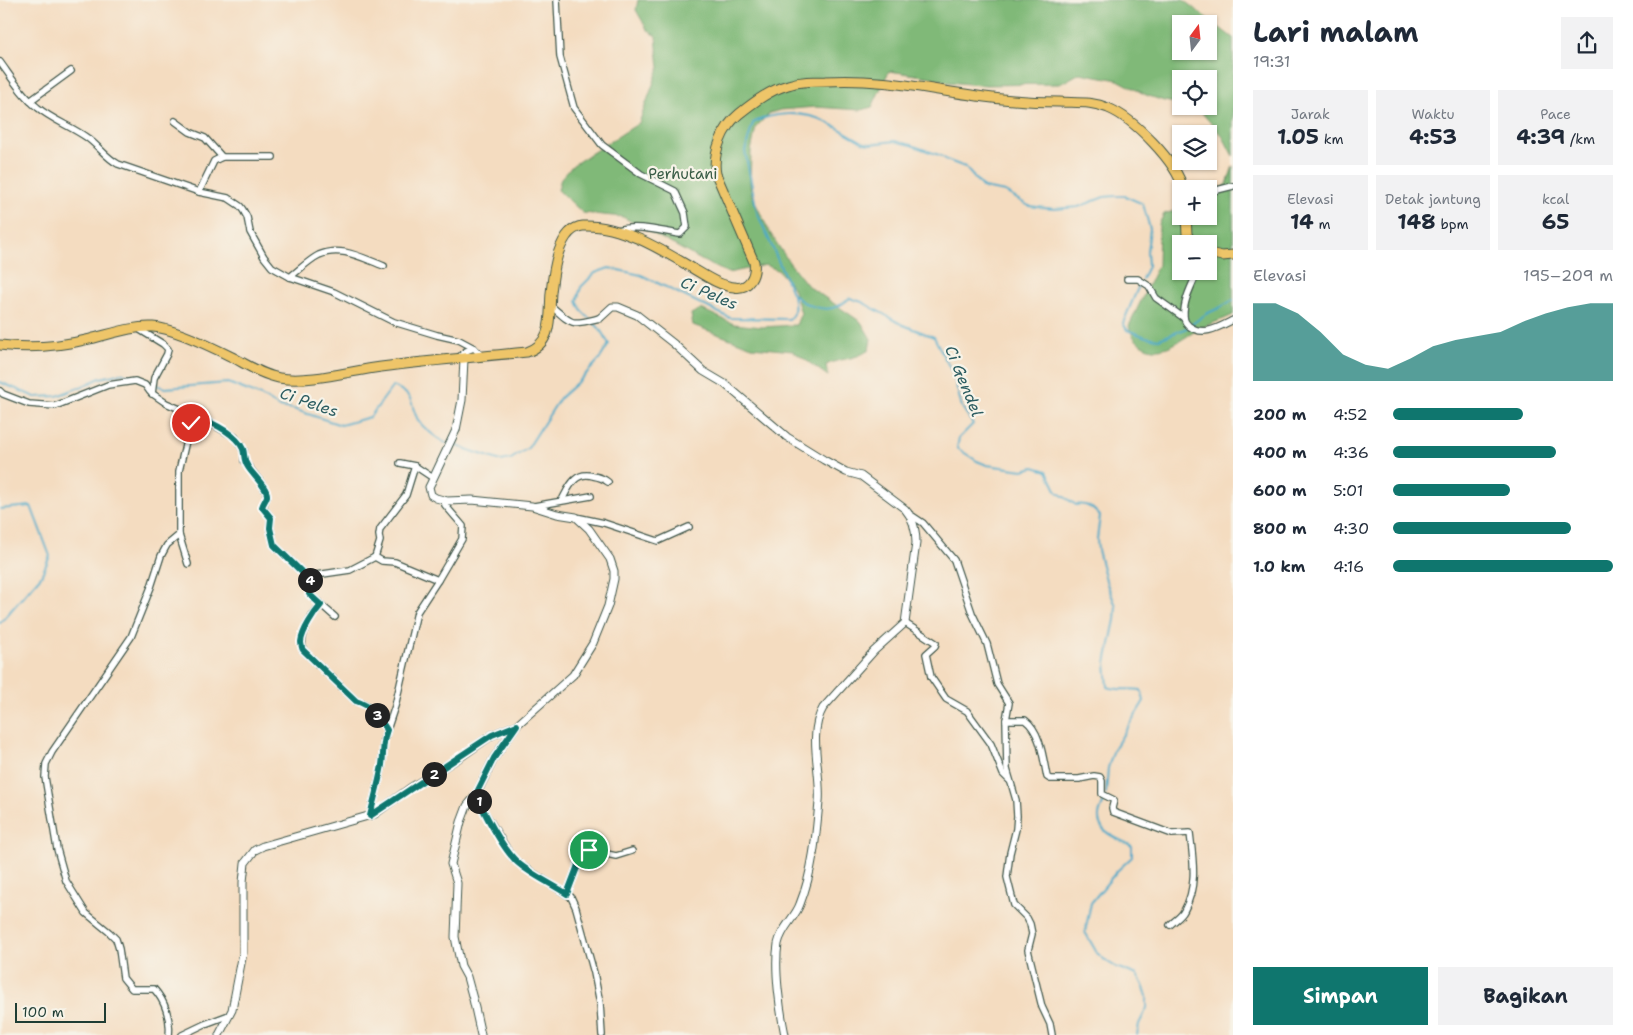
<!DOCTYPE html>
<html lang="id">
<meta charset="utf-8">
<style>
:root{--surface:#fff;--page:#f2f2f3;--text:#1f2937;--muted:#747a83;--accent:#0f766e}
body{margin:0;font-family:"Shantell Sans",sans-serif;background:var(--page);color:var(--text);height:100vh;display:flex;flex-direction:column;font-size:19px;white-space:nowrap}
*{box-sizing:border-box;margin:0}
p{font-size:16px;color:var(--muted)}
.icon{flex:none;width:28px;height:28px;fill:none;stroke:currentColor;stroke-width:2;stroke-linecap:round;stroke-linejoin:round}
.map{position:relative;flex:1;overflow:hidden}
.side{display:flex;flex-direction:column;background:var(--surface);width:400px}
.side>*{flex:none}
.needle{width:32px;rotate:15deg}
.fabs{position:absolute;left:1172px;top:15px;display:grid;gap:10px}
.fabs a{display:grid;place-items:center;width:45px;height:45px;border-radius:0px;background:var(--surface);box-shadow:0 1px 4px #0004;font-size:25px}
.scale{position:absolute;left:15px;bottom:12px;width:91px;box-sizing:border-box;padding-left:5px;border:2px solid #1f3d34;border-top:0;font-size:14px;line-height:18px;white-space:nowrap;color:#1f3d34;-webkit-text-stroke:4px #f7f3e8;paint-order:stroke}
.pin{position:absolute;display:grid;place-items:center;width:42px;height:42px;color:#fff;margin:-21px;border:2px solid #fff;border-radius:50%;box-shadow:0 1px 5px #0007}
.km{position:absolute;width:25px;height:25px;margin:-12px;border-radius:50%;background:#222;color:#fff;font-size:14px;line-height:25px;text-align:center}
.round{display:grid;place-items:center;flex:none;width:52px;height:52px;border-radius:0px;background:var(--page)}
.head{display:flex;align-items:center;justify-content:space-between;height:85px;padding:0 20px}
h1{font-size:28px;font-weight:700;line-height:38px}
.metrics{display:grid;grid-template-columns:repeat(3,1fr);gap:8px;height:85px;padding:5px 20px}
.metrics div{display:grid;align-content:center;border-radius:0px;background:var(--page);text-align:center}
.metrics b{font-size:21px;font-weight:700}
.metrics small{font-size:14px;font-weight:400}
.metrics p{font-size:14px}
.chart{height:140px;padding:10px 20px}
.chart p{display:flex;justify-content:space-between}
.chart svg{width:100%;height:90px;margin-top:5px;fill:var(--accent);opacity:.7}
.primary-button{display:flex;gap:10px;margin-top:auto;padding:10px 20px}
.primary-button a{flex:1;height:58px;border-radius:0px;background:var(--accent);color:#fff;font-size:20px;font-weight:700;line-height:58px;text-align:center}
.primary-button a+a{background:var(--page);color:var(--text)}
ul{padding:0 20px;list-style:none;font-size:16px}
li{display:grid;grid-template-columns:80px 60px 1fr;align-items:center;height:38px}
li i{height:12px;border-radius:6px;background:var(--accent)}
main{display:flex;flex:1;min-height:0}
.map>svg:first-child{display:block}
.forest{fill:#80b978;stroke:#507b56;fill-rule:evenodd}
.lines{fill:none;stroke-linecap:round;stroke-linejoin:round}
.stream{stroke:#4aa9c9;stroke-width:2}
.minor-casing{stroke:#3f5549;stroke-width:8}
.tertiary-casing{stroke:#3f5549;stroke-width:9}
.trunk-casing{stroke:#3f5549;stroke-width:11}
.minor{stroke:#fff;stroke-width:5.5}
.tertiary{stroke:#fff;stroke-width:7}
.trunk{stroke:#eec569;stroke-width:9}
.route-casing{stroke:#fff;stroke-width:10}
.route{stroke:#0f766e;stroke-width:6}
.labels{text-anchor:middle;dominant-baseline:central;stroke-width:4.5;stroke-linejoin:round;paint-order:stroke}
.park-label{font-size:15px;fill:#395c46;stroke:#f7f3e8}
.water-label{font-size:16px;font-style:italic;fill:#2c5d61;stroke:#f7f3e8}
</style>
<main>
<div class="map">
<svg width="1233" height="1035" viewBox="0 0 1233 1035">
<rect width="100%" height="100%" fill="#f7f3e8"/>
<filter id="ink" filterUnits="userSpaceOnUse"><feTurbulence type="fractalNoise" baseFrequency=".02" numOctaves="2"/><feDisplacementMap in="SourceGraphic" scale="10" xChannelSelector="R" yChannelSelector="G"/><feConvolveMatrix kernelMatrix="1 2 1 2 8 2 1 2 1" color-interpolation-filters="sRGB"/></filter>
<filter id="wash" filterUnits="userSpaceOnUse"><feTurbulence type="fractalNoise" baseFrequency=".0096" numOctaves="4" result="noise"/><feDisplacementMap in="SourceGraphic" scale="20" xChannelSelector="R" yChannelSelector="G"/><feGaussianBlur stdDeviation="1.12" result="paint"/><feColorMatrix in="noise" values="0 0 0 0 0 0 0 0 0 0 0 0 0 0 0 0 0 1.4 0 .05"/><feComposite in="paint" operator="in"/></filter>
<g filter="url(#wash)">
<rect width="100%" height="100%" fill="#f4dcc0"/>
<g class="forest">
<path d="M 638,0 L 1183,0 L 1233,38 L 1233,156 L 1223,137 L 1196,106 L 1209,106 L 1209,79 L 1181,79 L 1181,104 L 1164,101 L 1146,95 L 1118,80 L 1080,73 L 1060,84 L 980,85 L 948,82 L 930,77 L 889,71 L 872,107 L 861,110 L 815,107 L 780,110 L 770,113 L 756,127 L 751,151 L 750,185 L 752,196 L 770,233 L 789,262 L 808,286 L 861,322 L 871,339 L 869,350 C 853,361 842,357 826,365 L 828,376 L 793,351 L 752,347 L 693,325 L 691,314 L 701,309 L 734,324 L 762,327 L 796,325 L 801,313 L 793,288 L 779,271 L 766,265 L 728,273 L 703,261 L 623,217 L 583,213 L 558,190 L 561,178 L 573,165 L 639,123 L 659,68 L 656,36 L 647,29 L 636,10 ZM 1181,24 L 1209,24 L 1209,51 L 1181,51 Z"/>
<path d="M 1233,166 L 1233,315 C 1223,320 1211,323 1201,328 C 1183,337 1163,358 1142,345 C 1135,340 1131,334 1129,326 L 1158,265 L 1159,224 L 1164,214 L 1181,209 L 1181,216 L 1209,216 L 1209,197 L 1227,184 ZM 1181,244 L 1209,244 L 1209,271 L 1181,271 Z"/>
</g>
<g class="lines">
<g class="stream">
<path d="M 1140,283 L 1123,323 L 1127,330 L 1146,337 L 1159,339 L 1185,329 L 1206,314 L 1219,308 L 1233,300"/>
<path d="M 794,295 C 804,305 823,312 836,307 C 842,305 846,301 850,298 L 862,302 L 903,325 L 934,337 L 953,374 L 962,407 L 973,424 L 959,438 L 957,448 L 977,461 L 987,465 L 1023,470 L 1034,467 L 1047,471 L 1057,492 L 1076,505 C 1087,503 1093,508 1100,516 L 1097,539 L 1098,550 L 1107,584 L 1116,606 L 1115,620 L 1106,663 L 1108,687 C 1119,691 1129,688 1141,690 L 1144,701 L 1114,749 L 1108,768 L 1106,793"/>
<path d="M 0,382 L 35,397 L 57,396 L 83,386 L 100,378 L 123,373 L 165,388 L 228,383 L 261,396 L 279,407 L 293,409 L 341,425 L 370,417 L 393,386 C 417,397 408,401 418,420 C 422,427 439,440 446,443"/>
<path d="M 451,444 L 501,461 L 511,459 L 528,448 L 560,398 L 582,378 L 599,360 L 609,344 L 599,328 L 581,310 L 577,301 L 581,287 L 595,273 L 609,268 L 641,275 L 730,318 L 789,319 C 796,313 795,304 793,295 L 757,212 L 745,151 L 753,123 C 773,112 803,111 824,121 C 838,127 851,136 865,143 L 871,144 L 894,141 L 911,145 L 939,155 L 949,161 L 965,167 L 983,188 L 1005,192 L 1029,206 L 1054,209 L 1078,207 L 1104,197 L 1115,196 L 1125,196 L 1143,204 L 1150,229 L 1147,251 L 1148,266 L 1142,279"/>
<path d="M 0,509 L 31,506 L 50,556 L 41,576 L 0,623"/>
<path d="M 1105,798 C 1104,804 1099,810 1099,816 C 1097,834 1121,839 1132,846 L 1132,857 L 1117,871 L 1091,903 L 1085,932 L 1097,953 L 1106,961 L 1116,967 L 1137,975 L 1143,985 L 1147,996 L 1147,1008 L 1139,1024 L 1137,1035"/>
</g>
</g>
</g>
<g filter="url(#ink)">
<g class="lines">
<g class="minor-casing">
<g id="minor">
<path d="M 557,0 L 560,57 L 574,108 L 602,145 L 641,174 L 675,191 L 685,213 L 687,227 L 680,234 C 660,231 636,224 617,230"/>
<path d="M 0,62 C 11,77 22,95 37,107 C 51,119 70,126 86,137 C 98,145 105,157 118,164 L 199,192 L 228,198 L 240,206 L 243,210 L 247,217 L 250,232 L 264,257 L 272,267 L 290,277 L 334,292 L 394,322 L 437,335 L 459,340 L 474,348 L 483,357"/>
<path d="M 30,101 L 71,71"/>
<path d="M 175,121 L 190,132 L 205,138 L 222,157"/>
<path d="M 199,192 L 214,161 L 222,157 L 273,157"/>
<path d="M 1209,192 L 1233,186"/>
<path d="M 1198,271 C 1192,285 1183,301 1184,316 C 1184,321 1186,323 1189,326 C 1203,337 1219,327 1233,320"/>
<path d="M 290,277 C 299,270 309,260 319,255 C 341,245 362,258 384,266"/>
<path d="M 1127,279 L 1138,279 L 1149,286 L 1156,298 L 1184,318"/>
<path d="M 550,305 C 574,326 570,325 600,318"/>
<path d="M 137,328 L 163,344 L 168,349 L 167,354 L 154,378 L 152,394"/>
<path d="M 458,358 L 466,351 L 474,348"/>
<path d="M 0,391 L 3,394 L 29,404 L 55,406 L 108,385 L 135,381 L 145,385 L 150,392 L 166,403 L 203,419 L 235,437 L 244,451 L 244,461 L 262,484 L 266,492 L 267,496 L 263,507 L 271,518 L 270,528 L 274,545 L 312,582"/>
<path d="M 400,463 L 415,466 L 433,478"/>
<path d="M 562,500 C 569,487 575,471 593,476 C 599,477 603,478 608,482"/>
<path d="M 534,506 L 591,496"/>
<path d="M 911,515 L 923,523 L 954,560 L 972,613 L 987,644 L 997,684 L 1009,703 L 1006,720 L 1007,769 L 1016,800 L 1017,816 L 1016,829 L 1010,853 L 1007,877 L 1014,905 L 1027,918 L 1030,924 L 1032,934 L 1028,950 L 1042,1007 L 1050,1024 L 1052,1035"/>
<path d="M 576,517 L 604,523 L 658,541 L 689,527"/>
<path d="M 375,557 L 380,541 L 379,535 L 380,529 L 406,495 L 415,466"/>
<path d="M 188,564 L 179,535 L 179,471 L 192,415"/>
<path d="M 321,605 C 311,616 299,635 303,650 L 356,701 C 372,706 378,716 387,730"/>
<path d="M 335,617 L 309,594 L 316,575 L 350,570 L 375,557 L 382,561 L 395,562 L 438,580"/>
<path d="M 905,623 L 936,643 L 935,646 L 926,654 L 931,677 L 946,699 L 967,711 L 991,744 L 1003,774 L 1010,781"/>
<path d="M 1006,720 L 1025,720 C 1041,732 1043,758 1047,777 L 1050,779 L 1079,779 L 1094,776 L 1100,777 L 1102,781 L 1102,794 L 1114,800 L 1112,808 L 1113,812 L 1172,834 L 1190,833 C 1193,859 1198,886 1184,911 C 1181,917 1174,921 1170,925"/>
<path d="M 476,795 L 482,808 L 512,857 L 519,864 L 571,897 L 576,908 L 594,973 L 600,1003 L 602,1035"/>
<path d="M 370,816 L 382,767 L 384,739 L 395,706 L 417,612 L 438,580 L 462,539 L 463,526 L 445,505 L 444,500"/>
<path d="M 567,894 L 584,849 L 616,856 L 632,851"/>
<path d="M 169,1035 C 171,1019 165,1001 154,989 L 132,989 L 123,978 L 119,949 L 116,939 L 109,932 L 86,913 L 66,881 L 57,849 L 45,777 L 46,764 L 52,752 L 131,637 L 151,587 L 161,556 L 167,545 L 179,535"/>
<path d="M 182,1035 L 205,1024 L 229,1015"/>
</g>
</g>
<g class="tertiary-casing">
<g id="tertiary">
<path d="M 600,318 L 612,307 L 618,307 L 637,315 L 674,344 L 703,371 L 725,384 L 787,437 L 824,460 L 846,472 L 861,476 L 905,509 C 913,518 916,531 916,543 L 905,623 L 874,651 L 823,708 C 807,735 822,773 819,802 C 816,837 813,871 800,904 C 795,918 781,928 778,944 C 774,969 780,1010 785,1035"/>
<path d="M 219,1035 L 232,1010 L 243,953 L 243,882 L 245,863 L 255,850 L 263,846 L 375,814 L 410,788 L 462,756 L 492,735 L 517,725 L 573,675 L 593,643 L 608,606 L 614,579 L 614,571 L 610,559 L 589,529 L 576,517 L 557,514 L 532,506 L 472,500 L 447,501 L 436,498 L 431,495 L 429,487 L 431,483 L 456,430 L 462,400 L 464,359"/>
<path d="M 481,1035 L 473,999 L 467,977 L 461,966 L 455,937 L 457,883 L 451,864 L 461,822 L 467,806 L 476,795 L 494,758 L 516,726"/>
</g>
</g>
<g class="trunk-casing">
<g id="trunk">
<path d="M 1186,216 L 1187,234 L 1192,244"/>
<path d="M 1209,253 L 1222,256 L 1233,255"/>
<path d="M 0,345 C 30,349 61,346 90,339 C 111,334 132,326 153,327 C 172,328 216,349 234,358 C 249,366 263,375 279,378 C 309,383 350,371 381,367 C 429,360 479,357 527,352 C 554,343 549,315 551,293 C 553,273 558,228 583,226 C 620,224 662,250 692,268 C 704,275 720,286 734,287 C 749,290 756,275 754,262 L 716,174 C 712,153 723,127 739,114 C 754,102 770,90 788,85 C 800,81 813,81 826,81 C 885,77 943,93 1002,99 C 1021,101 1040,102 1059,102 C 1075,103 1092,101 1108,108 C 1133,118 1177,162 1183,189"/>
</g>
</g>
<use href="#minor" class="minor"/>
<use href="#tertiary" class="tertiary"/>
<use href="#trunk" class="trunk"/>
</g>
</g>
<g class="lines" filter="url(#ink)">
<g class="route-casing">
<path id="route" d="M 191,423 L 192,415 C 209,421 235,432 243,449 C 245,455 243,460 248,467 C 252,474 268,488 267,496 C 266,500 263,503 262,507 L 271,518 L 270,528 L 274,545 L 312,582 L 313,586 L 309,594 L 321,605 C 314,613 302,631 301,642 C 301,643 302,649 303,650 L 356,701 C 372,706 378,716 387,730 C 382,743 384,752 382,765 C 379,782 374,799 370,816 L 492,735 L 517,725 L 494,758 L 476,794 C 484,813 503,849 517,862 C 530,874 552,884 567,894 L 583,852 L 584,849 L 589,850"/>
</g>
<use href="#route" class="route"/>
</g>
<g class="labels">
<g class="park-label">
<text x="683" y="174">Perhutani</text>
</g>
<g class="water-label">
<text transform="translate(709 293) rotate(23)">Ci Peles</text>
<text transform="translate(964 381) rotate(68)">Ci Gendel</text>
<text transform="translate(309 402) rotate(19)">Ci Peles</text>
</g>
</g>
</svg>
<div class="fabs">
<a><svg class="needle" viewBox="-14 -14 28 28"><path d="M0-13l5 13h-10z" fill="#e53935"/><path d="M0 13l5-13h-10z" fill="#747a83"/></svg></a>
<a><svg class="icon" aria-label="locate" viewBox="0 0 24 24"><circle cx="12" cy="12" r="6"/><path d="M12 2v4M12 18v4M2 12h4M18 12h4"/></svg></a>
<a><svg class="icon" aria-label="layers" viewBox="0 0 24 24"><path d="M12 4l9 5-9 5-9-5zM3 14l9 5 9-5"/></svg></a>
<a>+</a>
<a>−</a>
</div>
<div class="scale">100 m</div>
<div class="pin" style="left:589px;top:850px;background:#1e9e55"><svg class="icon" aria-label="arrive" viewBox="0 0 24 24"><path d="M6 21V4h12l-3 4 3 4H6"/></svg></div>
<div class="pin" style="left:191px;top:423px;background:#d93025"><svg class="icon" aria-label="check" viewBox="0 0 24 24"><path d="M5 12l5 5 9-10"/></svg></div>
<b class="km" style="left:479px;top:801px">1</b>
<b class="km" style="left:434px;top:774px">2</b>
<b class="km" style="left:377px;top:715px">3</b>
<b class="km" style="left:310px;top:580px">4</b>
</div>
<section class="side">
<div class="head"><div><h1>Lari malam</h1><p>19:31</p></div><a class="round"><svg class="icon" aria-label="share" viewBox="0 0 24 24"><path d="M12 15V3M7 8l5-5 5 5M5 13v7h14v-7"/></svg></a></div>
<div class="metrics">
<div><p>Jarak</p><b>1.05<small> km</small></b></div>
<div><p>Waktu</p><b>4:53</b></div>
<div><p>Pace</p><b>4:39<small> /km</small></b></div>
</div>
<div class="metrics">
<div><p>Elevasi</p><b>14<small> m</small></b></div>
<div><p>Detak jantung</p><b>148<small> bpm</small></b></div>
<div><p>kcal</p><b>65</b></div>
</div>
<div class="chart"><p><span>Elevasi</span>195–209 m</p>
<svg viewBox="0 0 160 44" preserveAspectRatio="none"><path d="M0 44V6L10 6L20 11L30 20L40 31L50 36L60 38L70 33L80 27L90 24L100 22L110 20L120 15L130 11L140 8L150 6L160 6V44z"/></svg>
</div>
<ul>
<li><b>200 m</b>4:52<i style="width:59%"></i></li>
<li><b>400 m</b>4:36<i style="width:74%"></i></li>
<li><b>600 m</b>5:01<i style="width:53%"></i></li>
<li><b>800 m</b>4:30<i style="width:81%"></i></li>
<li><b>1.0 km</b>4:16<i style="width:100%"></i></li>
</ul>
<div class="primary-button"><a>Simpan</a><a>Bagikan</a></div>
</section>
</main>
